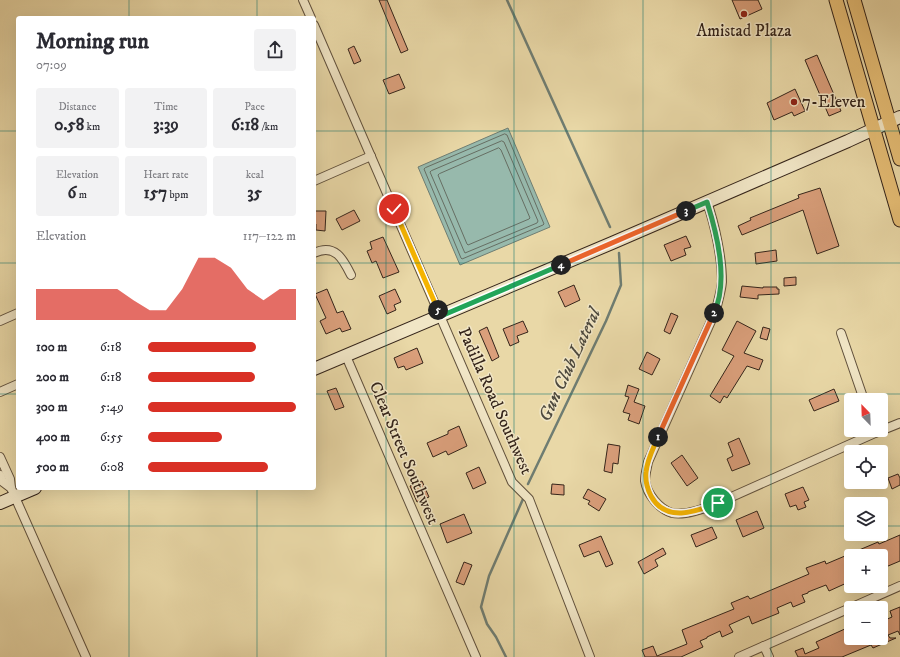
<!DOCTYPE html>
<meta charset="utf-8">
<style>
:root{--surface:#fff;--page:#f2f2f3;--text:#2b2b33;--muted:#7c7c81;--accent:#d93025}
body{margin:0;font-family:"IM FELL DW Pica",serif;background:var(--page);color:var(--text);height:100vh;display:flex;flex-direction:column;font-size:15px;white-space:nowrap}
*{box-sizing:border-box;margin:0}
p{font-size:13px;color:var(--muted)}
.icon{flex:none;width:22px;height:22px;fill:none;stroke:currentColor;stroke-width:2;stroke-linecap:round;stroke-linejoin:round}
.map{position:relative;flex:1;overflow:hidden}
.sheet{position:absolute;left:16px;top:16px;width:300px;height:474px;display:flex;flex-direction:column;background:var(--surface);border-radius:4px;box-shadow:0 4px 16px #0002}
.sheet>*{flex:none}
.needle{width:26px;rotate:337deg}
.controls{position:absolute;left:844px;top:393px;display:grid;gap:8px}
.controls a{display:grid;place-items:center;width:44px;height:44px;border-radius:4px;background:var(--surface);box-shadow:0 4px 16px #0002;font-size:20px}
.pin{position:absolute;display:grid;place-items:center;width:34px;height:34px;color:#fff;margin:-17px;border:2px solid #fff;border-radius:50%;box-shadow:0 1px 4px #0007}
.km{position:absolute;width:20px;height:20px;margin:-10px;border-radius:50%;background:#222;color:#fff;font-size:11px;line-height:20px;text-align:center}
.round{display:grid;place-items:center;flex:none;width:42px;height:42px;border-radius:4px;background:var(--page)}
.overview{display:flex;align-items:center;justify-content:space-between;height:68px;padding:0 20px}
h1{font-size:22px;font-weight:700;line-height:30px}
.stats{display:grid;grid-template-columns:repeat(3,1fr);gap:6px;height:68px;padding:4px 20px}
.stats div{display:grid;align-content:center;border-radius:4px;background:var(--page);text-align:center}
.stats b{font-size:17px;font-weight:700}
.stats small{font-size:11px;font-weight:400}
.stats p{font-size:11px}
.chart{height:112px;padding:8px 20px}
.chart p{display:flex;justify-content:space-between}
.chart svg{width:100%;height:72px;margin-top:4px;fill:var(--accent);opacity:.7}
ul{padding:0 20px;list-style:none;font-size:13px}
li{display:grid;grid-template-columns:64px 48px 1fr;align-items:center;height:30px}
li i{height:10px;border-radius:5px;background:var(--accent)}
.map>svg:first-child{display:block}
.water{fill:#97b9ac;stroke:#6f7d72}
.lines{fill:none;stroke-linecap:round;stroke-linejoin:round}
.shore{stroke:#666e63;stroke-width:1}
.stream{stroke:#6f7d72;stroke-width:2.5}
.building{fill:#da9f7b;stroke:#34241a}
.street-casing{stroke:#61513d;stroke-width:10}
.secondary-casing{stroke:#34241a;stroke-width:14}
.primary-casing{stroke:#34241a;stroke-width:15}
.street{stroke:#f1e6c6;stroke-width:8}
.secondary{stroke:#f1e6c6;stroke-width:12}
.primary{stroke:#e4bc74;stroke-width:13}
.split-1-casing{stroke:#fff;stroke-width:8}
.split-2-casing{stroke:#fff;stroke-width:8}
.split-3-casing{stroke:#fff;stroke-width:8}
.split-4-casing{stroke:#fff;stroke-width:8}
.split-5-casing{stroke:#fff;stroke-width:8}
.split-6-casing{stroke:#fff;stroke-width:8}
.split-1{stroke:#f5b400;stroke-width:5}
.split-2{stroke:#f0652b;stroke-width:5}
.split-3{stroke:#22a559;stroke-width:5}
.split-4{stroke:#f0652b;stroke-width:5}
.split-5{stroke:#22a559;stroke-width:5}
.split-6{stroke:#f5b400;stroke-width:5}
.grid{fill:none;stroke:#0f766e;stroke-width:1;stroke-opacity:0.55}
.poi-dot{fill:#8f2418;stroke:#f1e6c6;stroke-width:1.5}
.labels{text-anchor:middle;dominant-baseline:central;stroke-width:3;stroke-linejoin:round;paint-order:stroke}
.poi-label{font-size:17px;fill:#34241a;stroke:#f1e6c6}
.street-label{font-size:17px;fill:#34241a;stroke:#f1e6c6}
.water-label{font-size:18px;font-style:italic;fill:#4d493e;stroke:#f1e6c6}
</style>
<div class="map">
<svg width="900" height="657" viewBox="0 0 900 657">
<rect width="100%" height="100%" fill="#e9d8a7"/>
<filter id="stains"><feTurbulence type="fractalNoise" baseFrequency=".005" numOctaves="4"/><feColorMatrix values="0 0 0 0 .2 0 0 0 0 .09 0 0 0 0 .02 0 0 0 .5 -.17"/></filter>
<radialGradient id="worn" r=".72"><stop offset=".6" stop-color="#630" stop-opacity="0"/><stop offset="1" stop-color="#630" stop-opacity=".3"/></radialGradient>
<path class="water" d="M 508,128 L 550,227 L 460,265 L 418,167 Z"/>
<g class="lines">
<g class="shore">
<path d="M 505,134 L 507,135 L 544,224 L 543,225 L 462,259 L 461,258 L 424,169 L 425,168 Z"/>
<path d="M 502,141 L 504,142 L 538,221 L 537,223 L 465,253 L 464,251 L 430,172 L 431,171 Z"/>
<path d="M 499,148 L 501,150 L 530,218 L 529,219 L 468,245 L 467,244 L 438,175 L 439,174 Z"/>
</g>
<g class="stream">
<path d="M 507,0 L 610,227"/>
<path d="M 528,484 L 606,321 L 621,285 L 619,253"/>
<path d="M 506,657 L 496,637 L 487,624 L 481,607 L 489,576 L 523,499"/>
</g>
</g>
<g class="building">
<path d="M 379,0 L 387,0 L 408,50 L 401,53 Z"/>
<path d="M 732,0 L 758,0 L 762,9 L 740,19 Z"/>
<path d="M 354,46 L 361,61 L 354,64 L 348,49 Z"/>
<path d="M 817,55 L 841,111 L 829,116 L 805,60 Z"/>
<path d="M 399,74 L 405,88 L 389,94 L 383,80 Z"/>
<path d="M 795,89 L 805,111 L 794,116 L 792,112 L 774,120 L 767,103 Z"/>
<path d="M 820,188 L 839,246 L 817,254 L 803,210 L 742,235 L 738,226 L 751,220 L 750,218 L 799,198 L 798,195 Z"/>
<path d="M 354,210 L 360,221 L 342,230 L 336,219 Z"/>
<path d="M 314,211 L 326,211 L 325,231 L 316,230 L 316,224 L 314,224 Z"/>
<path d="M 686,236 L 691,247 L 684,249 L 686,255 L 671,261 L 664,245 Z"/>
<path d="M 383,237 L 399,272 L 383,278 L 376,261 L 372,263 L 367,251 L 372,249 L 370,242 Z"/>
<path d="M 776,250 L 777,261 L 756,264 L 755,253 Z"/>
<path d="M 796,277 L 796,285 L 784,286 L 784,278 Z"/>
<path d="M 574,285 L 580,300 L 565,307 L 558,292 Z"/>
<path d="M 742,286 L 763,288 L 763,287 L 777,287 L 777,289 L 779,289 L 779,294 L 758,295 L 758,299 L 740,297 Z"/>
<path d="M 327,289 L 337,313 L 343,311 L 351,329 L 342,332 L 340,328 L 326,334 L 320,321 L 326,318 L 315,294 Z"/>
<path d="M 395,289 L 401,302 L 394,305 L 396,310 L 387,314 L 379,296 Z"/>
<path d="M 671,313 L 678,316 L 670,334 L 664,331 Z"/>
<path d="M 523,321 L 528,332 L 517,336 L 519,342 L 510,346 L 503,329 Z"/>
<path d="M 737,321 L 756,331 L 744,353 L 763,360 L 759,370 L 747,366 L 727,398 L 724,396 L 720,403 L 710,396 L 734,356 L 722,350 Z"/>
<path d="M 487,327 L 499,357 L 492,361 L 479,331 Z"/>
<path d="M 763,327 L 770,329 L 767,340 L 760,338 Z"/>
<path d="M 417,348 L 423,363 L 406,370 L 404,366 L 398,368 L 394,358 Z"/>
<path d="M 647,352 L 660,359 L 652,375 L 639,369 Z"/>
<path d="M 628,385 L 639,389 L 634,402 L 645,406 L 639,424 L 628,420 L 630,414 L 623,412 L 629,397 L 625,396 Z"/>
<path d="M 336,388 L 344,407 L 335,410 L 327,391 Z"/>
<path d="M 834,389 L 839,401 L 814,411 L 809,400 Z"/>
<path d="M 459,426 L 467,446 L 448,455 L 446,451 L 433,457 L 427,443 L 448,434 L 448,431 Z"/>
<path d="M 739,438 L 750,464 L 732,471 L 727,459 L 733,456 L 728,443 Z"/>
<path d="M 608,444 L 620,446 L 618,464 L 613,463 L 612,473 L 604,471 Z"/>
<path d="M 682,455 L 698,478 L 687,486 L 671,463 Z"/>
<path d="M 479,467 L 486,483 L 473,489 L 466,473 Z"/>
<path d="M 898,474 L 900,478 L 900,485 L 892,489 L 888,478 Z"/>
<path d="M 422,481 L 429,497 L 417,502 L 410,486 Z"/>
<path d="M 552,484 L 564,485 L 564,495 L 551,494 Z"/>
<path d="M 803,487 L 809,500 L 804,502 L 806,507 L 798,510 L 796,505 L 790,507 L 785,494 Z"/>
<path d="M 588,489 L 606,499 L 599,511 L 588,504 L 590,501 L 583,498 Z"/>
<path d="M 757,511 L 764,528 L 743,537 L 736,520 Z"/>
<path d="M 464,514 L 472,533 L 447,543 L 440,524 Z"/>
<path d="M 712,527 L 717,538 L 696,547 L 691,535 Z"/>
<path d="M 900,535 L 900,561 L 881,569 L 881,556 L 851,556 L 851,581 L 829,591 L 826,585 L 808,592 L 808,593 L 802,595 L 805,602 L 793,607 L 791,602 L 777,608 L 779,613 L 752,624 L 749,616 L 729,625 L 733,632 L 722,637 L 720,631 L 707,637 L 707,638 L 700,641 L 703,647 L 681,657 L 645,657 L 642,650 L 653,646 L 657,656 L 687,644 L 682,630 L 734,609 L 731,603 L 748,596 L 750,599 L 809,574 L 806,568 L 825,561 L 826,564 L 878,542 L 879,544 Z"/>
<path d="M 601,536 L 613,564 L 606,567 L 599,551 L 584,557 L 579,545 Z"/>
<path d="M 663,548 L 666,554 L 655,560 L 658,566 L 644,574 L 638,562 Z"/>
<path d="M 464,562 L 472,565 L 464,585 L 456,582 Z"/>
<path d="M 900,607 L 900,635 L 898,631 L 888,635 L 890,638 L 896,638 L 873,648 L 871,645 L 842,657 L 798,657 L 795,651 L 803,648 L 805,654 L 819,648 L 816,642 L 847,628 L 849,632 L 851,631 L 851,638 L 881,638 L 881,618 L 883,621 L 892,617 L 890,611 Z"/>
</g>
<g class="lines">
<g class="street-casing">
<g id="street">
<path d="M 303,0 L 311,18"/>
<path d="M 314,25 L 512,482 L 529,499 L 590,657"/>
<path d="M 314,181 L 371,156"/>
<path d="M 707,202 C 715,225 722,258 722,282 C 721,292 718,301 716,310 L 648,462 C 647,468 645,474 645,481 C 647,494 659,509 672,513 C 685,516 706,508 718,503 L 875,433 L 900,423"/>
<path d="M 314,253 C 335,243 343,259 351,275"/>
<path d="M 0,321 L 18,313"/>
<path d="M 841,333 L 864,400"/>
<path d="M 346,356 L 476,657"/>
<path d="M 0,392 L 18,384"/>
<path d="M 0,457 L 10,479 L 11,488 L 86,657"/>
<path d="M 0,475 L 3,482 L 11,488"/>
<path d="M 764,646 L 769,657"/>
<path d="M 739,657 L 900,586"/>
</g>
</g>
<g class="secondary-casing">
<g id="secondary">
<path d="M 314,369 L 612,243 L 848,141 L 900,117"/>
<path d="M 0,503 L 35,488"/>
</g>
</g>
<g class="primary-casing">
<g id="primary">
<path d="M 836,0 L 900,220"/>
<path d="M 854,0 L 900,159"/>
</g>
</g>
<use href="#street" class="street"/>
<use href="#secondary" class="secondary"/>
<use href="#primary" class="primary"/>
</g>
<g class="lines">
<g class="split-1-casing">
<path id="split-1" d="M 658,437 C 653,449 647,460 646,472 C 645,481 647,488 651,496 C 666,523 695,512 718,503"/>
</g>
<g class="split-2-casing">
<path id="split-2" d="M 658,437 L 714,313"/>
</g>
<g class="split-3-casing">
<path id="split-3" d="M 686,211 L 707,202 C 717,234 729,281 714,313"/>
</g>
<g class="split-4-casing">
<path id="split-4" d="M 561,265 L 686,211"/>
</g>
<g class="split-5-casing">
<path id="split-5" d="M 438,310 L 441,316 L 561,265"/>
</g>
<g class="split-6-casing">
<path id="split-6" d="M 394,209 L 438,310"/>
</g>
<use href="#split-1" class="split-1"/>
<use href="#split-2" class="split-2"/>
<use href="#split-3" class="split-3"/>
<use href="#split-4" class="split-4"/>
<use href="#split-5" class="split-5"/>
<use href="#split-6" class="split-6"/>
</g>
<path class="grid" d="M 129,0 L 129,18M 257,0 L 257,18M 386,0 L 386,657M 514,0 L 514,657M 643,0 L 643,657M 771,0 L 771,657M 0,131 L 18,131M 314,131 L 900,131M 0,263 L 18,263M 314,263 L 900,263M 0,394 L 18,394M 314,394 L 900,394M 129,488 L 129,657M 257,488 L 257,657M 0,526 L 851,526M 881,526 L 900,526"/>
<g class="poi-dot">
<circle cx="744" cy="14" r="4"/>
<circle cx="794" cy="102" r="4"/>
</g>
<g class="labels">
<g class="poi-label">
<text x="744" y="31">Amistad Plaza</text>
<text x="802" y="102" text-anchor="start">7-Eleven</text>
</g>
<g class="street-label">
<text transform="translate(495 401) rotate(66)">Padilla Road Southwest</text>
<text transform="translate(404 453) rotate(67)">Clear Street Southwest</text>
</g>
<g class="water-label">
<text transform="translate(570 365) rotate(-65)">Gun Club Lateral</text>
</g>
</g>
<rect width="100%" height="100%" filter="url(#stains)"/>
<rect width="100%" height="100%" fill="url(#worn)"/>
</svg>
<div class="controls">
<a><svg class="needle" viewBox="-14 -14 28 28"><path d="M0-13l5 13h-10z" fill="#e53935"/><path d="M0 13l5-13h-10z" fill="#7c7c81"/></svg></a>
<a><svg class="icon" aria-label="locate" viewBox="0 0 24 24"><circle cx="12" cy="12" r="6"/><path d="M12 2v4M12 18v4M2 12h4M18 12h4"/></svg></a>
<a><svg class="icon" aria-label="layers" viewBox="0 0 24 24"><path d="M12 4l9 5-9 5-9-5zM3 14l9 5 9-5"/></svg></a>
<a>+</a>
<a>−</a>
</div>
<div class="pin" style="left:718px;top:503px;background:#1e9e55"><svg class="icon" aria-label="arrive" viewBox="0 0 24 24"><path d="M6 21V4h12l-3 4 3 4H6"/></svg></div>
<div class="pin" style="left:394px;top:209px;background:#d93025"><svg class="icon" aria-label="check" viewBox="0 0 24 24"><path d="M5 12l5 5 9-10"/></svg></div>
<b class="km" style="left:658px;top:437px">1</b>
<b class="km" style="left:714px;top:313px">2</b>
<b class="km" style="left:686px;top:211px">3</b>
<b class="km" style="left:561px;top:265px">4</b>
<b class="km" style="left:438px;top:310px">5</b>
<section class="sheet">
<div class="overview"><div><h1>Morning run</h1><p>07:09</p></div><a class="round"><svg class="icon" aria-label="share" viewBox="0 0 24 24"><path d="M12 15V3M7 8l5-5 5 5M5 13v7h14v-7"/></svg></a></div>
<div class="stats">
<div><p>Distance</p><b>0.58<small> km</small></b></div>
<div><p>Time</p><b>3:39</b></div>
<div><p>Pace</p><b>6:18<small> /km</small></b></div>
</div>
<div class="stats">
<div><p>Elevation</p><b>6<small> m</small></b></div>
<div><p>Heart rate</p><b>157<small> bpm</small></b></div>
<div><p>kcal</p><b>35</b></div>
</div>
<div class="chart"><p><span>Elevation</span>117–122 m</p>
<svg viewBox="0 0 160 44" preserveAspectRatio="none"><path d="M0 44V25L10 25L20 25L30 25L40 25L50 25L60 32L70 38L80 38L90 25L100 6L110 6L120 12L130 25L140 32L150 25L160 25V44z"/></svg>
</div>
<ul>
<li><b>100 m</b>6:18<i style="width:73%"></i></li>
<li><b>200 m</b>6:18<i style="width:72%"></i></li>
<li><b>300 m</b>5:49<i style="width:100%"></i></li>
<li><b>400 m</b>6:55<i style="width:50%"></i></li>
<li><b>500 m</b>6:08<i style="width:81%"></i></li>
</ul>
</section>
</div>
